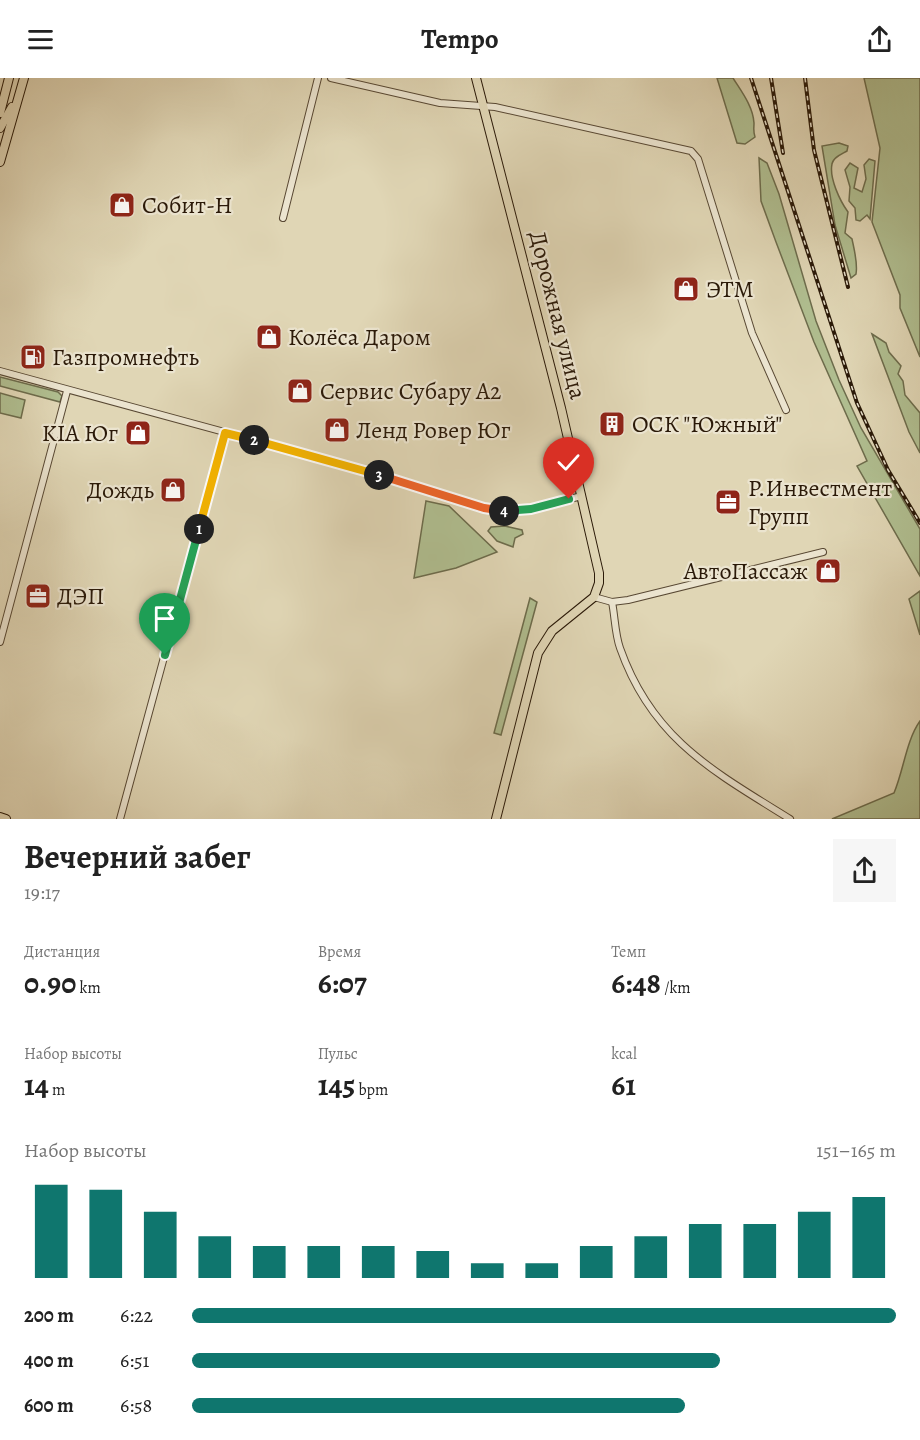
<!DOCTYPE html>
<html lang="ru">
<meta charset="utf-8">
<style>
:root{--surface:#fff;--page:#f6f6f6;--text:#222;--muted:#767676;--accent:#0f766e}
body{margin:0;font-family:Alegreya,serif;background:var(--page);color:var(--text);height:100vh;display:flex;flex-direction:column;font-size:22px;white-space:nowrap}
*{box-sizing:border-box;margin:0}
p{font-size:20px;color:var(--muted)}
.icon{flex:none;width:33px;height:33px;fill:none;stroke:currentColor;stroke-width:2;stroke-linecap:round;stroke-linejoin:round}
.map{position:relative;height:741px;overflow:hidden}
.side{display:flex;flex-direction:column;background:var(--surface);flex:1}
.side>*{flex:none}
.pin{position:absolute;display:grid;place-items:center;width:51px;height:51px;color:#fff;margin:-62px -26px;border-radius:50% 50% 50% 0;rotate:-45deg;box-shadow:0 0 6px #0007}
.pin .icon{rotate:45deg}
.km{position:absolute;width:30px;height:30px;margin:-15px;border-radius:50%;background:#222;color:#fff;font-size:16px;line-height:30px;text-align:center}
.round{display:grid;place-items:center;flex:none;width:63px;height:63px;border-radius:0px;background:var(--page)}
.headline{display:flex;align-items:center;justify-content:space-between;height:102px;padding:0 24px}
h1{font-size:33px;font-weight:700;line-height:45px}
.stats{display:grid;grid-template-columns:repeat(3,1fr);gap:9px;height:102px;padding:6px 24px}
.stats div{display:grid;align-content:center}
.stats b{font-size:30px;font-weight:700}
.stats small{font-size:16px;font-weight:400}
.stats p{font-size:16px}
.chart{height:168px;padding:12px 24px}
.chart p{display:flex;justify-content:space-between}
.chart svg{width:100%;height:108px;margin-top:6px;stroke:var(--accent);stroke-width:6}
ul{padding:0 24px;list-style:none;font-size:20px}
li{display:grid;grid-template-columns:96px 72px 1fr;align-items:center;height:45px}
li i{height:15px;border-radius:8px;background:var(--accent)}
header{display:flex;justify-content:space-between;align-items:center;height:78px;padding:0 24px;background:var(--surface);font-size:27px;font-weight:700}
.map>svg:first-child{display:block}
.green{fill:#b0be90;stroke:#6d6c4c;stroke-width:1.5}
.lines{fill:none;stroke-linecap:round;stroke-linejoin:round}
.minor-casing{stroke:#584833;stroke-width:8}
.major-casing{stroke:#2a1908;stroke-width:10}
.minor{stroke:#ebe4cf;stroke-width:6}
.major{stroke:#e0d6b5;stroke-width:8}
.rail-casing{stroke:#2a1908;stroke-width:4}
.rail{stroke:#ebe4cf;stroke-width:1.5;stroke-dasharray:4.5;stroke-linecap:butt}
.split-1-casing{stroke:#fff;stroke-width:12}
.split-2-casing{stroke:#fff;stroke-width:12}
.split-3-casing{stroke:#fff;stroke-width:12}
.split-4-casing{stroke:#fff;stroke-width:12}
.split-5-casing{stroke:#fff;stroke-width:12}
.split-1{stroke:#22a559;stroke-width:8}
.split-2{stroke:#f5b400;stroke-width:8}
.split-3{stroke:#f5b400;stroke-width:8}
.split-4{stroke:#f0652b;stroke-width:8}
.split-5{stroke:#22a559;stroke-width:8}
.labels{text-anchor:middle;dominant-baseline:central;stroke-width:4.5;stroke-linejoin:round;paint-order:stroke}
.poi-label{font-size:24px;fill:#2a1908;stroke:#ebe4cf;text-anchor:start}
.street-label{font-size:24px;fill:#2a1908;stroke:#ebe4cf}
</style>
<header><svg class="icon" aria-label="menu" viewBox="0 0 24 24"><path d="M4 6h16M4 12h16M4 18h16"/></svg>Tempo<svg class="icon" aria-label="share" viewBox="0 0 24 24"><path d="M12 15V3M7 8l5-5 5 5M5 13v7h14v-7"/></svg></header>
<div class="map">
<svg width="920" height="741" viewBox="0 0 920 741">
<rect width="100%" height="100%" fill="#e0d6b5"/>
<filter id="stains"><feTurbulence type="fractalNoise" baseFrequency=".00333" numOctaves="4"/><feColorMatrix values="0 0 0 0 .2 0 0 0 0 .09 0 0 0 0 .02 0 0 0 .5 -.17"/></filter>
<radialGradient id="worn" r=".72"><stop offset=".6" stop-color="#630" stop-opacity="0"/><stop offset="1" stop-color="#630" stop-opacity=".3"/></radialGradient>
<g class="green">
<path d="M 717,0 L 733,0 C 741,13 753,28 754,45 C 754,51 753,53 755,59 L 745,66 L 737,65 Z"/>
<path d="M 864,0 L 920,0 L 920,279 L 900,230 L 900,217 L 872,144 L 880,70 Z"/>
<path d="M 839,65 L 848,68 L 847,73 C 842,76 833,79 832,86 C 829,100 840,123 848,134 L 845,155 L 852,161 C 854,171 858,185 856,196 L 851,200 L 835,147 L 822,68 Z"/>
<path d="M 759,80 L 767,85 L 779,116 L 816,243 L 839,302 L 861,350 L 920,451 L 920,498 L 857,388 L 867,383 L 814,264 L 776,164 L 761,123 Z"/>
<path d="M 869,81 L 875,83 L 870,141 L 867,137 L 860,143 L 856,142 L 855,130 L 849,123 L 850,109 L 845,92 L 850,85 L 858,90 L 854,110 L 862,114 L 866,101 L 864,87 Z"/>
<path d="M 872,256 L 886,265 L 889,274 L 901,288 L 898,296 L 903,303 L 905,317 L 920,335 L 920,375 L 909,354 Z"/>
<path d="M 0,299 L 58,314 L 62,318 L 60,324 L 0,308 Z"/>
<path d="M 0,315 L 25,322 L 21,340 L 0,335 Z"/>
<path d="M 426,423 L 449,428 L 497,474 L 456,490 L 414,500 Z"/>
<path d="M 505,448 L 522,452 L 523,456 L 515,460 L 513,469 L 497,463 L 488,453 L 491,449 Z"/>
<path d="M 920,513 L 920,557 L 909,521 Z"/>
<path d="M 530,520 L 537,524 L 501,657 L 494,655 Z"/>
<path d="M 920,643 L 920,741 L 832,741 L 894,715 C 904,691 906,663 920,643 Z"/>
</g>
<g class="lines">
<g class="minor-casing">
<g id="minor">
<path d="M 331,0 L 440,25 L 495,29 L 691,73 L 698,81 L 752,255 L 786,332"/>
<path d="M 283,140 L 318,0"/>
<path d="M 0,293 L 346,387 L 484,430 L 520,433 L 582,418"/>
<path d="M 594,519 L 612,524 L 628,522 L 823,474"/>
<path d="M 612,524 C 615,539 615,556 620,570 C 652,661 713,693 790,741"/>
<path d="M 0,564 L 67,313"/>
<path d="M 120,741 L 225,355"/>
</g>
</g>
<g class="major-casing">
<g id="major">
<path d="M 476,0 L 561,330 L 599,495 L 599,505 L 594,519 L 552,553 L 538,575 L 496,741"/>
<path d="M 0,35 L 9,0"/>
<path d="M 0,50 L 12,29"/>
<path d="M 0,84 L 24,0"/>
<path d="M 0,739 L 6,741"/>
</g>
</g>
<use href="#minor" class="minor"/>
<use href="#major" class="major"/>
<g class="rail-casing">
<g id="rail">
<path d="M 751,0 L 857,325 L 888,392 L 920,445"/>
<path d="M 771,0 L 783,75"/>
<path d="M 805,0 L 814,72 L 848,209"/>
</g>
</g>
<use href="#rail" class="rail"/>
</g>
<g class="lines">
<g class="split-1-casing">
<path id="split-1" d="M 165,577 L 199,451"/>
</g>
<g class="split-2-casing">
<path id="split-2" d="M 199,451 L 225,355 L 254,362"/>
</g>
<g class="split-3-casing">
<path id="split-3" d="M 254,362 L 379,397"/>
</g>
<g class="split-4-casing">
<path id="split-4" d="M 379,397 L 484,430 L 504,433"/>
</g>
<g class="split-5-casing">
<path id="split-5" d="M 504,433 L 531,431 L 569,421"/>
</g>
<use href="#split-1" class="split-1"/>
<use href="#split-2" class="split-2"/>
<use href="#split-3" class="split-3"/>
<use href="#split-4" class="split-4"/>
<use href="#split-5" class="split-5"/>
</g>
<defs>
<g id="shop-square" transform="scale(1.35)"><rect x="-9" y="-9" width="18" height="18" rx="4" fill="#8f2418" stroke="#ebe4cf"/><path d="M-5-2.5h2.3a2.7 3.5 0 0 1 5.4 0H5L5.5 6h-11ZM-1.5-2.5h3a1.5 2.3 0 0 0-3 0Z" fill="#fff"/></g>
<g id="fuel-square" transform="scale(1.35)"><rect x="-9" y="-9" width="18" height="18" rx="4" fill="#8f2418" stroke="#ebe4cf"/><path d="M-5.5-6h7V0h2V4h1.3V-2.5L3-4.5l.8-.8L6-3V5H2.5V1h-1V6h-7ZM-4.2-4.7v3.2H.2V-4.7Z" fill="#fff"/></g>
<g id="building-square" transform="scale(1.35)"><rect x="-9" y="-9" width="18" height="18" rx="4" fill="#8f2418" stroke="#ebe4cf"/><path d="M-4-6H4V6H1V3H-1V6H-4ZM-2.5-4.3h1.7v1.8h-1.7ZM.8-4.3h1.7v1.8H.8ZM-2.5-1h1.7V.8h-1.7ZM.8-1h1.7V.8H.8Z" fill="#fff"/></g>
<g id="office-square" transform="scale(1.35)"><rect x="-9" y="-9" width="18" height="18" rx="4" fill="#8f2418" stroke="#ebe4cf"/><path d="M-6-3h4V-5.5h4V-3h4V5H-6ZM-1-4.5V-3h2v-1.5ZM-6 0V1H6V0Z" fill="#fff"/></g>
</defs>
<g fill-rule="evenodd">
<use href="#shop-square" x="122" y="127"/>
<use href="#shop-square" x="686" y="211"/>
<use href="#shop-square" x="269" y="259"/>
<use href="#fuel-square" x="33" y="279"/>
<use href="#shop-square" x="300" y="313"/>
<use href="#building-square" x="612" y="346"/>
<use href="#shop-square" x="337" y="352"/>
<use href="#shop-square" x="138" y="355"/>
<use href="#shop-square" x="173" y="412"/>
<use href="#office-square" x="728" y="424"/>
<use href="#shop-square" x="828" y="493"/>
<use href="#office-square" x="38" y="518"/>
</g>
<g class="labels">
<g class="poi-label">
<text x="142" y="127">Собит-Н</text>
<text x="706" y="211">ЭТМ</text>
<text x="288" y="259">Колёса Даром</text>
<text x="52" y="279">Газпромнефть</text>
<text x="320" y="313">Сервис Субару А2</text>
<text x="632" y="346">ОСК "Южный"</text>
<text x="356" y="352">Ленд Ровер Юг</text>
<text x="118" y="355" text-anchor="end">KIA Юг</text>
<text x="748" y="410">Р.Инвестмент<tspan x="748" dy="28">Групп</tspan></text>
<text x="154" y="412" text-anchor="end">Дождь</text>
<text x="808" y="493" text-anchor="end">АвтоПассаж</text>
<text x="57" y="518">ДЭП</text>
</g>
<g class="street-label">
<text transform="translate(558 237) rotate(76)">Дорожная улица</text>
</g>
</g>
<rect width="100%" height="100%" filter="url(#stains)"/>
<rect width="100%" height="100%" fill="url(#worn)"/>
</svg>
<div class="pin" style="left:165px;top:577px;background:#1e9e55"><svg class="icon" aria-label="arrive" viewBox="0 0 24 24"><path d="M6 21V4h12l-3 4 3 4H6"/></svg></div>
<div class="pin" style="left:569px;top:421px;background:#d93025"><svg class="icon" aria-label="check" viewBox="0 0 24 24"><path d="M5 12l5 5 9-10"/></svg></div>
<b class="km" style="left:199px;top:451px">1</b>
<b class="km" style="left:254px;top:362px">2</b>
<b class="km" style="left:379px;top:397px">3</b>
<b class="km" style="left:504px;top:433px">4</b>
</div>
<section class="side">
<div class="headline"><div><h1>Вечерний забег</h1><p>19:17</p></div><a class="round"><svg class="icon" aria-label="share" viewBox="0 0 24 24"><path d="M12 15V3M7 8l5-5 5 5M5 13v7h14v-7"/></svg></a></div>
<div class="stats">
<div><p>Дистанция</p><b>0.90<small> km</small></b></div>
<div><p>Время</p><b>6:07</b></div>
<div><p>Темп</p><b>6:48<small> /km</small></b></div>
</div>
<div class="stats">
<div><p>Набор высоты</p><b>14<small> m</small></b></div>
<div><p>Пульс</p><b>145<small> bpm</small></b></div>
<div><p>kcal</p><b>61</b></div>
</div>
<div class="chart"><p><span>Набор высоты</span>151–165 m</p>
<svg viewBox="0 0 160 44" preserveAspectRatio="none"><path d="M5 44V6M15 44V8M25 44V17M35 44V27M45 44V31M55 44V31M65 44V31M75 44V33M85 44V38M95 44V38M105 44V31M115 44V27M125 44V22M135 44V22M145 44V17M155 44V11"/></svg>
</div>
<ul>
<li><b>200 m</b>6:22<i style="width:100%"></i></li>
<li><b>400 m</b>6:51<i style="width:75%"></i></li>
<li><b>600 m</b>6:58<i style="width:70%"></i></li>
</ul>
</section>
